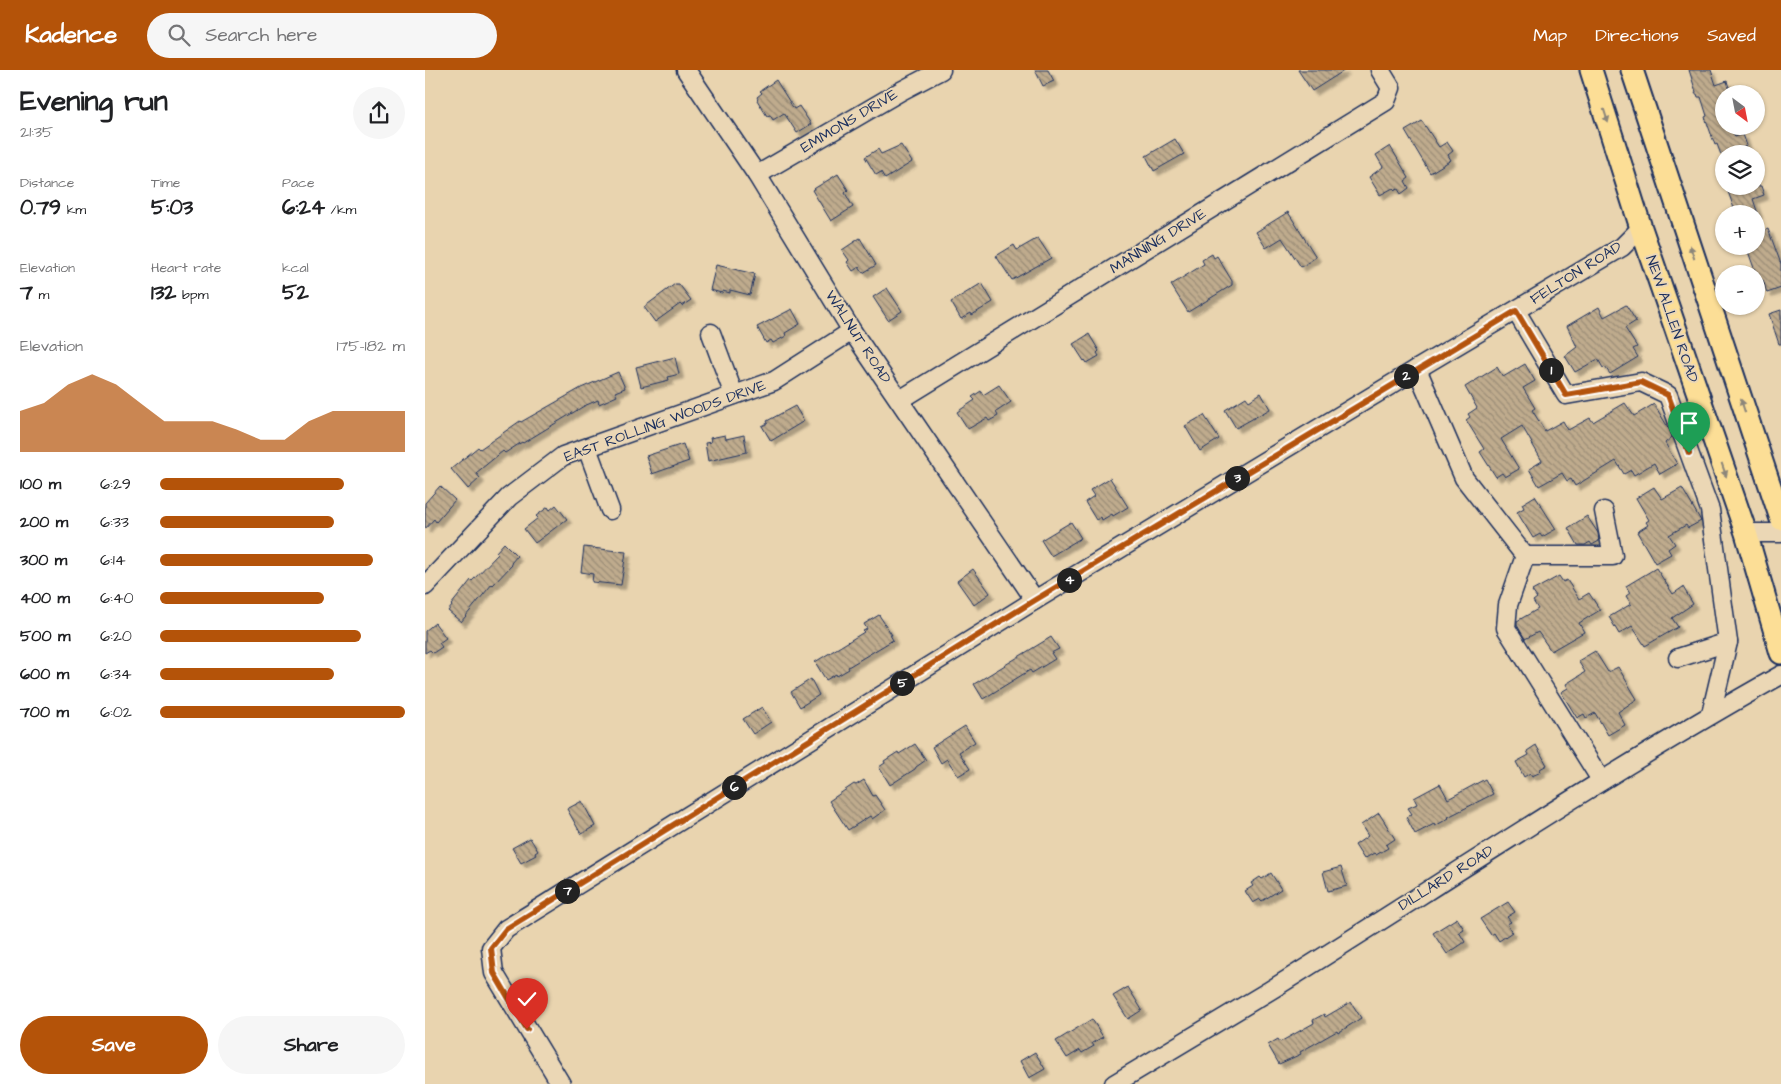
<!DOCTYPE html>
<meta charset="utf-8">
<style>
:root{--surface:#fff;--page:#f6f6f6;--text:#202124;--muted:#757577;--accent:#b45309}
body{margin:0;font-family:"Architects Daughter",sans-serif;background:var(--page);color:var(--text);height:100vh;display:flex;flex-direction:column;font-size:19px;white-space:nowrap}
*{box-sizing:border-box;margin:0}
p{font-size:16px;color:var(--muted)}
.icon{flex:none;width:28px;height:28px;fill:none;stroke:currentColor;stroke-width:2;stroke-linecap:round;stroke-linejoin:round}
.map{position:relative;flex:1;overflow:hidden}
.side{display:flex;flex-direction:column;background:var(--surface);width:425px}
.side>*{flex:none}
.needle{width:32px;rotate:148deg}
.fabs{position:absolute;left:1290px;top:15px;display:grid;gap:10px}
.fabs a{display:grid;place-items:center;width:50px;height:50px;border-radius:50%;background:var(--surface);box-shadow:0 1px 4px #0004;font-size:25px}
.pin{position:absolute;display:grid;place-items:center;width:42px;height:42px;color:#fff;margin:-51px -21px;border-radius:50% 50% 50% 0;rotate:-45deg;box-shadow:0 0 5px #0007}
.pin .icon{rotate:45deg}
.km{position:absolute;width:25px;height:25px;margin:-12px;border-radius:50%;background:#222;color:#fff;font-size:14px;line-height:25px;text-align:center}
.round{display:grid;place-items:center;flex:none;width:52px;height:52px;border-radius:26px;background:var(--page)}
.overview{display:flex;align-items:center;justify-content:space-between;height:85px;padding:0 20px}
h1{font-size:28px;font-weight:800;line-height:38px}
.metrics{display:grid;grid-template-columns:repeat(3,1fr);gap:8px;height:85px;padding:5px 20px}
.metrics div{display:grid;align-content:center}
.metrics b{font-size:21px;font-weight:800}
.metrics small{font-size:14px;font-weight:400}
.metrics p{font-size:14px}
.chart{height:140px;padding:10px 20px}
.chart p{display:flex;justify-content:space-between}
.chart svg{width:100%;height:90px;margin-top:5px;fill:var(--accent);opacity:.7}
.button{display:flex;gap:10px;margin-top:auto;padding:10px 20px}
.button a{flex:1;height:58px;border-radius:30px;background:var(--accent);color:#fff;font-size:20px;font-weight:800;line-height:58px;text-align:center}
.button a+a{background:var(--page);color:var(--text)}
ul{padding:0 20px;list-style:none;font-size:16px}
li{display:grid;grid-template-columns:80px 60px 1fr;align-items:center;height:38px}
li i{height:12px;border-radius:6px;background:var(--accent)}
header{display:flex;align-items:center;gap:30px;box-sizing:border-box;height:70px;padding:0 25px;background:var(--accent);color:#fff}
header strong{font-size:24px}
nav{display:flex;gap:28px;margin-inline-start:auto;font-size:18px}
.search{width:350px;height:45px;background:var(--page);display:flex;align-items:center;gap:12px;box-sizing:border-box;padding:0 18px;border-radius:28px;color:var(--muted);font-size:19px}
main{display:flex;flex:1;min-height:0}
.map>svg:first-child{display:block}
.building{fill:url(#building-back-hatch);stroke:#1b2f5e;filter:url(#shadow)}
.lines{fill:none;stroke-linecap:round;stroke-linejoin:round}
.minor-casing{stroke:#1b2f5e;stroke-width:21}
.major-casing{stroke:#1b2f5e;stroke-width:25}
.minor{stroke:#ebd7b5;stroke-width:18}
.major{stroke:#fcde96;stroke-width:21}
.oneway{fill:#8c867a}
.route-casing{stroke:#fff;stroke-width:10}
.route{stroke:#b45309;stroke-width:6}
.labels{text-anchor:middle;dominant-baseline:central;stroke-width:4;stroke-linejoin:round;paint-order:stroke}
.street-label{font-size:15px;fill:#1b2f5e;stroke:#ebd7b5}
</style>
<header>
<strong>Kadence</strong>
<div class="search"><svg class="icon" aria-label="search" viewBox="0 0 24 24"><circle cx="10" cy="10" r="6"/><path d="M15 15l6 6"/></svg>Search here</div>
<nav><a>Map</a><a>Directions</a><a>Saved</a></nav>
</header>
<main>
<section class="side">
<div class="overview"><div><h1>Evening run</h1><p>21:35</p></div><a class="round"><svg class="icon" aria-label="share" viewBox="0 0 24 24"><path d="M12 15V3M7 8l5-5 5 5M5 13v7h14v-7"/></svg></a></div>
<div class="metrics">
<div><p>Distance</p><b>0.79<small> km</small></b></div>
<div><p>Time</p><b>5:03</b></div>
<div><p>Pace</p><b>6:24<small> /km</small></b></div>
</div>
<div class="metrics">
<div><p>Elevation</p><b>7<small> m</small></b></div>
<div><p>Heart rate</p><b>132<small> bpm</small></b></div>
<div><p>kcal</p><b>52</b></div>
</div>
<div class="chart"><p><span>Elevation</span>175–182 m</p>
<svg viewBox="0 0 160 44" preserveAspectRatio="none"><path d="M0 44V24L10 20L20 11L30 6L40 11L50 20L60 29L70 29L80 29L90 33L100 38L110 38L120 29L130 24L140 24L150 24L160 24V44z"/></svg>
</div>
<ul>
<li><b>100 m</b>6:29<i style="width:75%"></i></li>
<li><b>200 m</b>6:33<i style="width:71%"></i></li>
<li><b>300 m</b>6:14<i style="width:87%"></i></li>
<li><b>400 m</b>6:40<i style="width:67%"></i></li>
<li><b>500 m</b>6:20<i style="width:82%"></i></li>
<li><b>600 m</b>6:34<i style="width:71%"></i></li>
<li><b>700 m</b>6:02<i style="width:100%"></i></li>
</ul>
<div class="button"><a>Save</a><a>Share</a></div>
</section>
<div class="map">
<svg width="1356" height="1014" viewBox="0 0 1356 1014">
<defs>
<pattern id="building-back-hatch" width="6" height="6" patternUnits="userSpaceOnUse" patternTransform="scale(1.25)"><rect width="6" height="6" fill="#bfab8d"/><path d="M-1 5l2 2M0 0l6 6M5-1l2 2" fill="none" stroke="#9a8c76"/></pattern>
<filter id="shadow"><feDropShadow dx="4.5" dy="4.5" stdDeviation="1" flood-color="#0004"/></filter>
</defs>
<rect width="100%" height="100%" fill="#e9d4af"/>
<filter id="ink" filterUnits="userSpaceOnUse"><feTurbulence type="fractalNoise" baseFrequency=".02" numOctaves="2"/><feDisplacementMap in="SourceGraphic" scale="10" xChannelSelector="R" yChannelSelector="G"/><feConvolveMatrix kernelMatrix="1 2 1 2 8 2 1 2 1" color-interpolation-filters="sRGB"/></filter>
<g filter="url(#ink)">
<g class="building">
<path d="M 610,0 L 623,0 L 629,11 L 618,16 Z"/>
<path d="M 873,0 L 920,0 L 887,21 Z"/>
<path d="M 1264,0 L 1286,0 L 1291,15 L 1302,11 L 1306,24 L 1299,24 L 1299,56 L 1306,56 L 1310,67 L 1318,64 L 1322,76 L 1296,85 L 1292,74 L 1290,75 L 1280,47 L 1282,46 L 1276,27 L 1273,27 L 1272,24 L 1270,24 L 1271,22 Z"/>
<path d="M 351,10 L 369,39 L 374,36 L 386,54 L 372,63 L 359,43 L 348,50 L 345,45 L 342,46 L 332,30 L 333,29 L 332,27 L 337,23 L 335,21 Z"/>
<path d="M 997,51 L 1014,77 L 1022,72 L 1028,81 L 1023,85 L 1026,90 L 1005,103 L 980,61 Z"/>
<path d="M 750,69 L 759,84 L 729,101 L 721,86 Z"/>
<path d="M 476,75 L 487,92 L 460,109 L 456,102 L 451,105 L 440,87 L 453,79 L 456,84 Z"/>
<path d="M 965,76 L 984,108 L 980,111 L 984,118 L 976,124 L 973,119 L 970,120 L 968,118 L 955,125 L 944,107 L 958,97 L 951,85 Z"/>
<path d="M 413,104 L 423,120 L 420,123 L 428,137 L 406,151 L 387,120 Z"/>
<path d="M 1301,116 L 1336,116 L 1339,125 L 1328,129 L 1333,144 L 1311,144 Z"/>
<path d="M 863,142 L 891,187 L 876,197 L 857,168 L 841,178 L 831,162 Z"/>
<path d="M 1343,159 L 1356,194 L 1356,218 L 1342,223 L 1338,210 L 1334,212 L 1321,176 L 1331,176 L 1331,164 Z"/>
<path d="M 435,168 L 451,195 L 438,203 L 434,197 L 428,201 L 422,192 L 424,190 L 417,180 Z"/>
<path d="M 613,168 L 626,188 L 587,210 L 571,186 L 589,175 L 592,180 Z"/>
<path d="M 787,184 L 789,188 L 792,186 L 807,211 L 807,215 L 763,242 L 746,215 L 779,194 L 777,190 Z"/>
<path d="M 291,195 L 330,204 L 325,225 L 305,220 L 305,223 L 298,221 L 297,223 L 285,220 Z"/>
<path d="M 557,213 L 568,232 L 547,245 L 546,243 L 536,249 L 526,232 Z"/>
<path d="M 250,214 L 254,214 L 266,230 L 257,236 L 255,234 L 230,252 L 219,237 Z"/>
<path d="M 462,218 L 477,241 L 463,250 L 448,227 Z"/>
<path d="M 1201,235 L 1211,251 L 1200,258 L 1212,277 L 1208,279 L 1213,287 L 1185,304 L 1180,297 L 1178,298 L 1173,289 L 1150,302 L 1140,286 L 1152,277 L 1142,256 L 1174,237 L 1179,247 Z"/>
<path d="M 367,239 L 375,254 L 360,263 L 361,266 L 348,273 L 346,270 L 341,273 L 332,257 Z"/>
<path d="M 1356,240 L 1356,274 L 1354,274 L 1344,244 Z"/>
<path d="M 664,264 L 674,281 L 672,283 L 674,286 L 662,293 L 660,290 L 659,291 L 648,274 Z"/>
<path d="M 250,287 L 254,304 L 243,307 L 244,310 L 216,317 L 211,297 Z"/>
<path d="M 1100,294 L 1110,311 L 1098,318 L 1110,338 L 1107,340 L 1120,361 L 1138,351 L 1143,360 L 1165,348 L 1168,352 L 1200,333 L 1209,346 L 1229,334 L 1244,359 L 1247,367 L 1240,373 L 1252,394 L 1235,404 L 1229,393 L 1209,405 L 1206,400 L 1199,404 L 1191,391 L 1150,416 L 1146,409 L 1142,411 L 1137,403 L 1114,416 L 1104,399 L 1117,391 L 1097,356 L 1076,369 L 1094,399 L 1080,407 L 1077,403 L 1071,407 L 1055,382 L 1059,379 L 1041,350 L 1045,347 L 1043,344 L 1052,338 L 1040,317 L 1072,297 L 1078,307 Z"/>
<path d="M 193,302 L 200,318 L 190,322 L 192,326 L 174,334 L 173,330 L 159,336 L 98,373 L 97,372 L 80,383 L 78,381 L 51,403 L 55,408 L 43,419 L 26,399 L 53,377 L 55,379 L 95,351 L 96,352 L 156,318 Z"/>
<path d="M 574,315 L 586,332 L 571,342 L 573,346 L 564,351 L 562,348 L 543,359 L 532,342 L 550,330 L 547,327 L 556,321 L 558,325 Z"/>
<path d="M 836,323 L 845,339 L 811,358 L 800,340 L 821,327 L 824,331 Z"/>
<path d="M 370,336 L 379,351 L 346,371 L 337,356 L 343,353 L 342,351 Z"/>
<path d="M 779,345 L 794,369 L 775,381 L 760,356 Z"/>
<path d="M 300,365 L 301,369 L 319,365 L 322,382 L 283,391 L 280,373 L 286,372 L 285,368 Z"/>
<path d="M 258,374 L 264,391 L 227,404 L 221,386 Z"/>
<path d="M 685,408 L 703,437 L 688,446 L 687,444 L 677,450 L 676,447 L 671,450 L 660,432 L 669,426 L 665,420 Z"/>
<path d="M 15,416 L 30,430 L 11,452 L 9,449 L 0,459 L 0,433 Z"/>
<path d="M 1229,417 L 1237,429 L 1257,418 L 1276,451 L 1263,458 L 1261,455 L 1244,465 L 1250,474 L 1243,479 L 1246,484 L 1230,493 L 1212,462 L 1223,455 L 1221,452 L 1224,450 L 1211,428 Z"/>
<path d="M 1110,426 L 1131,459 L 1117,467 L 1115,464 L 1108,468 L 1092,442 L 1099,438 L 1097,434 Z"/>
<path d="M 131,435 L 142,449 L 110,473 L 99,459 L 113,448 L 111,446 L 123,437 L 125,440 Z"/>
<path d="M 1162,446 L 1173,463 L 1174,471 L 1167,475 L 1165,472 L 1160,475 L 1153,475 L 1143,458 Z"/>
<path d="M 646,452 L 656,468 L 626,486 L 616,470 Z"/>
<path d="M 79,473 L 92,486 L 86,493 L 87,495 L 68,515 L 67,514 L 36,552 L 23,541 L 27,536 L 26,535 L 46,510 L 47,511 L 73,484 L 71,482 Z"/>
<path d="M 159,477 L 201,482 L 196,515 L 167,512 L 168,504 L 156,502 Z"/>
<path d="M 1231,498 L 1248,524 L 1258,517 L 1268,534 L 1247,548 L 1253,557 L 1220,576 L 1207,556 L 1194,564 L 1184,547 L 1206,534 L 1201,526 L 1205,523 L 1201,516 Z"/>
<path d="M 548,499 L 565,523 L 549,535 L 532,511 Z"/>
<path d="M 1134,506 L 1138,512 L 1142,510 L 1154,529 L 1164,523 L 1175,540 L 1154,553 L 1159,562 L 1126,581 L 1113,562 L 1100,569 L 1092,555 L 1092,551 L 1113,539 L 1108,531 L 1112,528 L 1107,521 Z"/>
<path d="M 454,545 L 467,565 L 465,565 L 468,570 L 423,597 L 424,599 L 412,606 L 411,604 L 401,610 L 390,592 L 439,562 L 438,561 L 442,559 L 439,554 Z"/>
<path d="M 10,553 L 21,568 L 14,573 L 17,577 L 8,583 L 5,580 L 0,583 L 0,561 Z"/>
<path d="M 626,567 L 634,579 L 626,583 L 630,589 L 607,603 L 605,600 L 558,629 L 549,614 Z"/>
<path d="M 1170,581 L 1183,602 L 1193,597 L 1212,629 L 1193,642 L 1200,655 L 1183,665 L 1170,643 L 1161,648 L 1159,644 L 1152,648 L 1136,622 L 1143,618 L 1141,614 L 1160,602 L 1153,591 Z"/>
<path d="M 386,609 L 394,625 L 375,637 L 366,622 Z"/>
<path d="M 337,637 L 346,652 L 328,664 L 318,649 Z"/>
<path d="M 540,656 L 550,672 L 534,682 L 545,699 L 533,706 L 522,689 L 516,693 L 507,677 Z"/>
<path d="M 490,674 L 501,690 L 491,697 L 490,699 L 465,715 L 454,697 L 460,693 L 459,691 L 473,682 L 474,684 Z"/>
<path d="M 1111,675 L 1122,695 L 1115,699 L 1116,702 L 1107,706 L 1105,703 L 1099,707 L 1091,692 L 1104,685 L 1102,681 Z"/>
<path d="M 1060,709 L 1068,724 L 1023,747 L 1024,748 L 1010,756 L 1009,754 L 990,764 L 981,747 L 987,744 L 983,738 L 992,734 L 989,728 L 1015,714 L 1023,729 Z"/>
<path d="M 439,710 L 448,726 L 450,725 L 460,740 L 447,749 L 445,746 L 423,760 L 404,731 L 429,714 L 431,715 Z"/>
<path d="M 157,731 L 170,756 L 156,764 L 142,739 Z"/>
<path d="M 954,743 L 970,769 L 961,775 L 963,778 L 951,785 L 949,783 L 939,789 L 930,775 L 943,766 L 936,755 Z"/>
<path d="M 105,768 L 113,781 L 110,783 L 111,785 L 96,793 L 87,778 Z"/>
<path d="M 916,797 L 922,816 L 903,821 L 898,802 Z"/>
<path d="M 846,803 L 856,819 L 837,831 L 835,829 L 828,833 L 820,821 L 828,816 L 826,813 L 835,807 L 837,809 Z"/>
<path d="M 1083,832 L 1090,842 L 1082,847 L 1086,852 L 1082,854 L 1087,862 L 1074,871 L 1069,863 L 1066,865 L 1055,849 Z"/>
<path d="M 1032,848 L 1039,859 L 1034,862 L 1040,872 L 1022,884 L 1008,863 Z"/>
<path d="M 703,917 L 717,940 L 703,949 L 688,926 Z"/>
<path d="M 926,932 L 936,948 L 913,963 L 912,961 L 875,982 L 876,984 L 854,994 L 843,975 L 853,969 L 855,972 L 889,953 L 888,950 L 899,944 L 900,947 Z"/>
<path d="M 667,949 L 678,967 L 667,973 L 669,976 L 657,983 L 655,980 L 642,988 L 631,971 Z"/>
<path d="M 610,982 L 620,999 L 604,1008 L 595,991 Z"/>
</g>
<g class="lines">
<g class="minor-casing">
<g id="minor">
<path d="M 261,0 L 332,105 L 427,261 L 610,530"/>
<path d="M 332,105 L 476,21 L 516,0"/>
<path d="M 1091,241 L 1141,325 L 1216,312 L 1243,325 L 1285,440 L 1303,572 L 1286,644"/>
<path d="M 286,263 L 309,325"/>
<path d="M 992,299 L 1039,408 L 1100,486"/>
<path d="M 475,330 L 961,31 L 966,18 L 955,0"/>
<path d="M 162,378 L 185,440"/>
<path d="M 1321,463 L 1356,463"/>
<path d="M 1100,486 L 1083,535 L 1081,558 L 1176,710"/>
<path d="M 1100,486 L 1188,486 L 1179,441"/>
<path d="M 0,516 L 84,427 L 138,386 L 349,311 L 427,261"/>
<path d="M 1253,588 L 1303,572"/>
<path d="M 136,1014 L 69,903 L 66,878 L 81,859 L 610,530 L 992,299 L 1197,177 L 1216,158"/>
<path d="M 689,1014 C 740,983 792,952 844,921 C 1014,815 1181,703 1356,605"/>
</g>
</g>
<g class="major-casing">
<g id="major">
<path d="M 1166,0 L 1216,158 L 1321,463 L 1356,583"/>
<path d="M 1207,0 L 1356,449"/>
</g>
</g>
<use href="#minor" class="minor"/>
<use href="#major" class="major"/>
</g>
<defs><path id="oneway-solid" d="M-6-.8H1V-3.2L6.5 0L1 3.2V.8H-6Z" transform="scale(1.25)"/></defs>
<g class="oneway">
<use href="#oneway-solid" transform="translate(1181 46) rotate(72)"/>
<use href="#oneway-solid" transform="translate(1267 182) rotate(-108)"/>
<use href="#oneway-solid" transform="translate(1318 336) rotate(-108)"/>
<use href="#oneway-solid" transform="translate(1299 400) rotate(71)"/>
</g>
</g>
<g class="lines" filter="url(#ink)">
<g class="route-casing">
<path id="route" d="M 102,959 L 69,903 L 66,878 L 81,859 L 610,530 L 1091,241 L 1141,325 L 1216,312 L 1243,325 L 1264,383"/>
</g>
<use href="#route" class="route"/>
</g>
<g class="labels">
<g class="street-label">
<text transform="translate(424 51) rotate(-31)">EMMONS DRIVE</text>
<text transform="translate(733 171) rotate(-32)">MANNING DRIVE</text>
<text transform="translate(1151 203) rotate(-32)">FELTON ROAD</text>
<text transform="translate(1247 249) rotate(71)">NEW ALLEN ROAD</text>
<text transform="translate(433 267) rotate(57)">WALNUT ROAD</text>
<text transform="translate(240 351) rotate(-20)">EAST ROLLING WOODS DRIVE</text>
<text transform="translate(1021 808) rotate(-32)">DILLARD ROAD</text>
</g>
</g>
</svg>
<div class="fabs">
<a><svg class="needle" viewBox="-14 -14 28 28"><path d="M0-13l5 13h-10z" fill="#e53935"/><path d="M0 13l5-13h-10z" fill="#757577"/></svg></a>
<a><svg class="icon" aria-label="layers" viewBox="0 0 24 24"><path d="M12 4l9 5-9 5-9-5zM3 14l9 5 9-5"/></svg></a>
<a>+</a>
<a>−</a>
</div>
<div class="pin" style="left:1264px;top:383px;background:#1e9e55"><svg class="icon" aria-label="arrive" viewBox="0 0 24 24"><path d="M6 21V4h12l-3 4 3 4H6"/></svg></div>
<div class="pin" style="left:102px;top:959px;background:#d93025"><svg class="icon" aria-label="check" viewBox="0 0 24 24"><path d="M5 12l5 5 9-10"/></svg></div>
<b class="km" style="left:1126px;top:300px">1</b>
<b class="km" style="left:981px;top:306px">2</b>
<b class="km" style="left:812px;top:408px">3</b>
<b class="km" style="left:644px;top:510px">4</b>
<b class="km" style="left:477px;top:613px">5</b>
<b class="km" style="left:309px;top:717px">6</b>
<b class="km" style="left:142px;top:821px">7</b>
</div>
</main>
